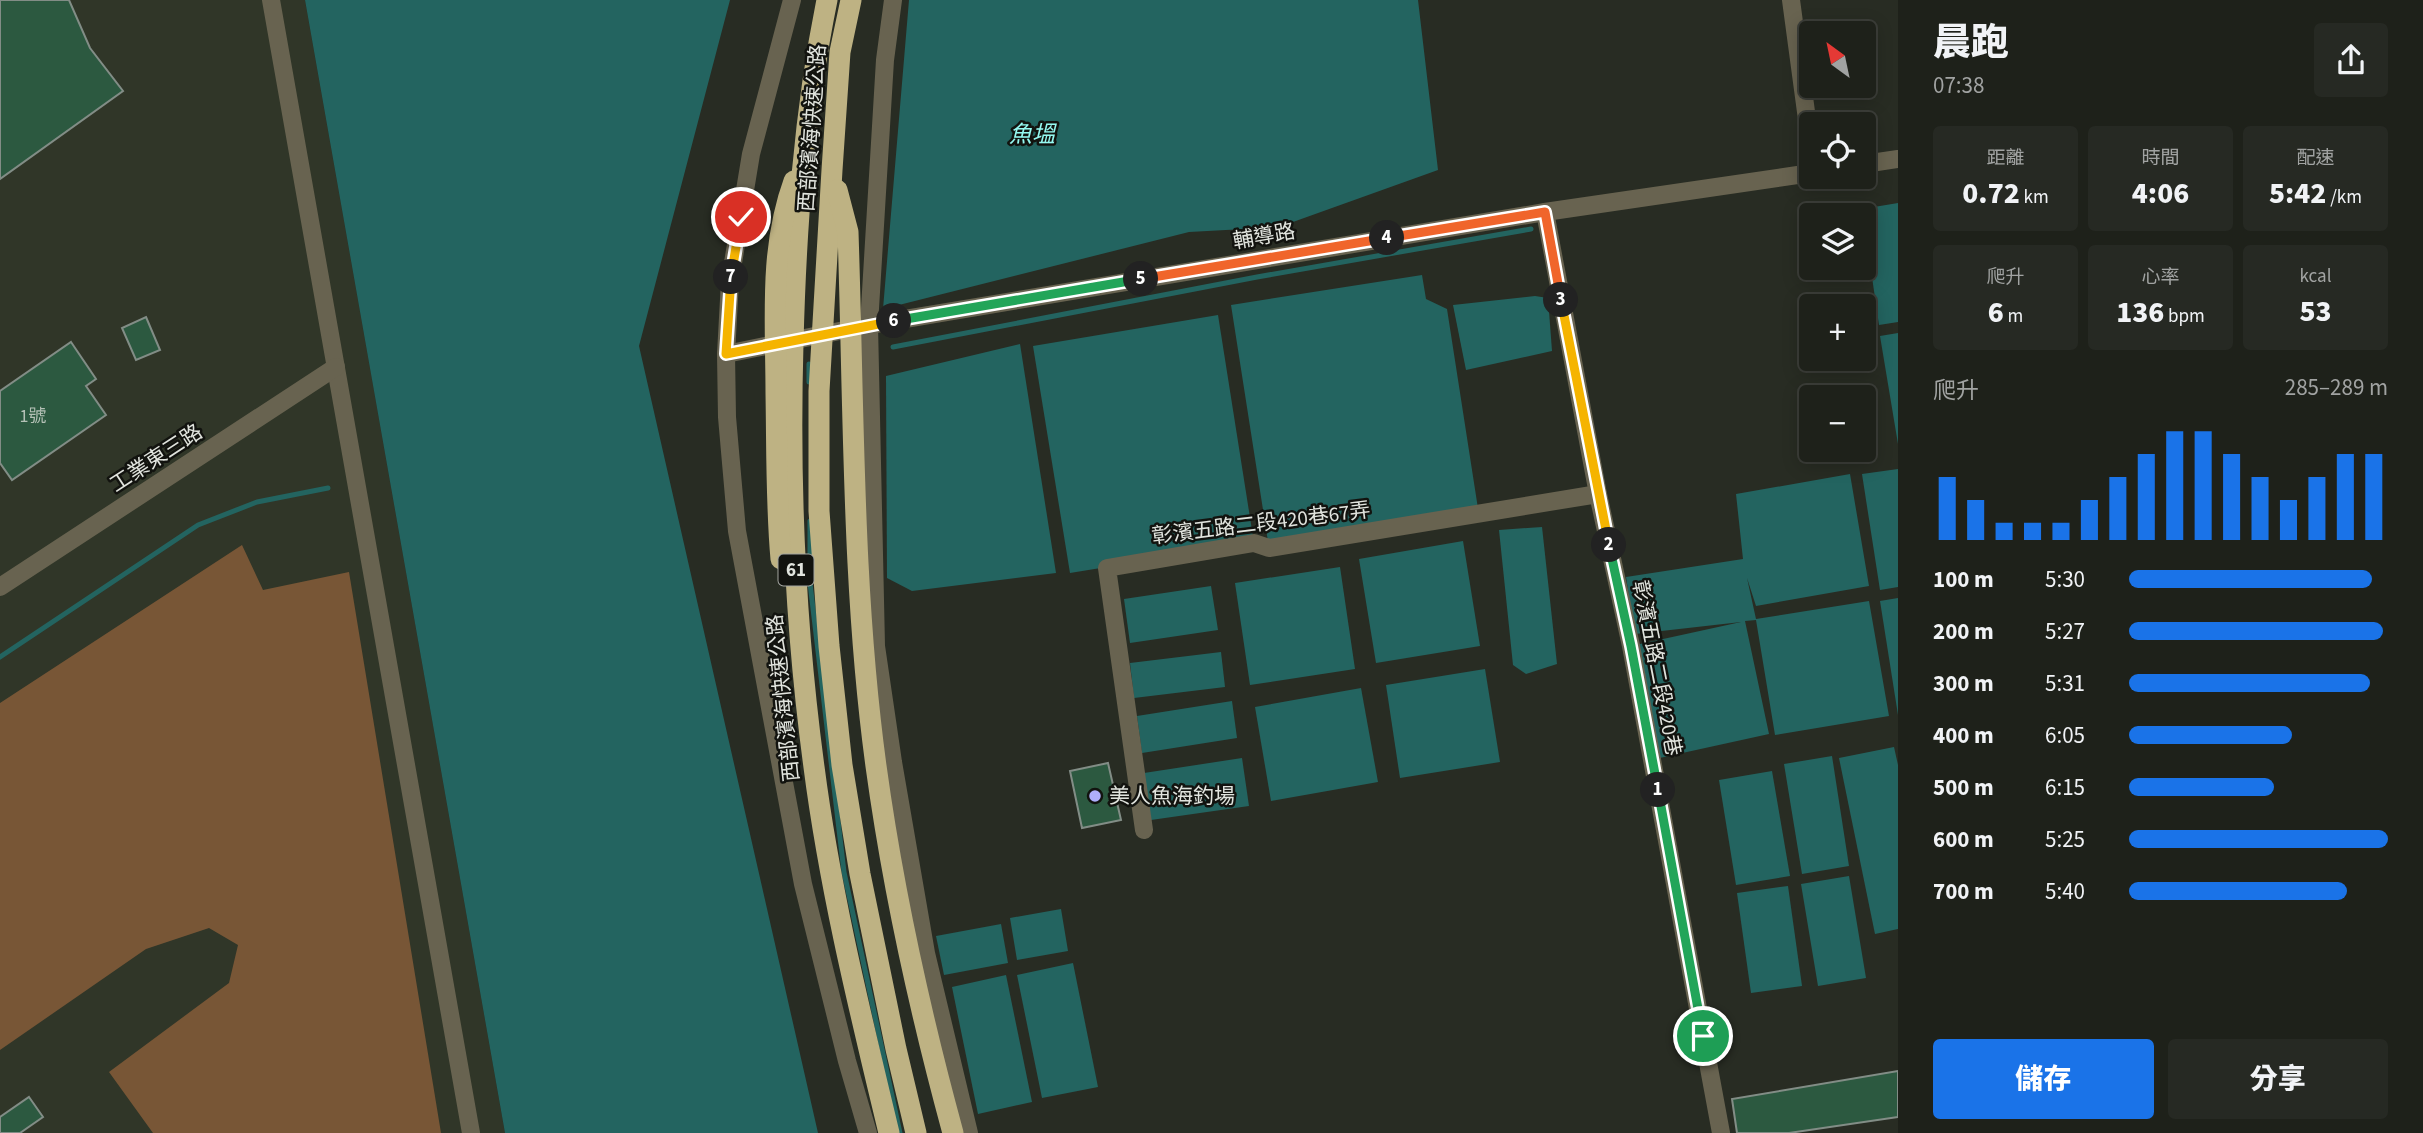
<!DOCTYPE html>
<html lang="zh-TW">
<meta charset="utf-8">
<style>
:root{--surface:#1e211a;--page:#262923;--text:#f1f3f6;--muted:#a1a3a2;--line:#3c3e39;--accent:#1a73e8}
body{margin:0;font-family:"Source Sans 3","Noto Sans TC",sans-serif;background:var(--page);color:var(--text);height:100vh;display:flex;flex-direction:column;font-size:26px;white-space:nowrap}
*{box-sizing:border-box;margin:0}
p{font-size:23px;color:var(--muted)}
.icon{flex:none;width:38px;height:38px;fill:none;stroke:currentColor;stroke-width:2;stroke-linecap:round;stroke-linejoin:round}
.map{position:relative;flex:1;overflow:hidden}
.side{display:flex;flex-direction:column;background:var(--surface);width:525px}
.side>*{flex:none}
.needle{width:46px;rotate:327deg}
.tools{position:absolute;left:1799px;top:21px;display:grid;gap:14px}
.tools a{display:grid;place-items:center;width:77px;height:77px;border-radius:7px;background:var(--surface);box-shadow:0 4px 18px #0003,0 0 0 2px var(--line);font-size:35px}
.pin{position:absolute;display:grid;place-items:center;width:60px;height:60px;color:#fff;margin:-30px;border:4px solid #fff;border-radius:50%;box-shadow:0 2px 7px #0007}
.km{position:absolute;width:35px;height:35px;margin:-18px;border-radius:50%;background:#222;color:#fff;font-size:19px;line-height:35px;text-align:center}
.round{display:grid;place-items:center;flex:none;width:74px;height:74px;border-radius:7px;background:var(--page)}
.headline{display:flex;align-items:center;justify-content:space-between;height:119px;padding:0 35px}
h1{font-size:38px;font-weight:800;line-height:52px}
.stats{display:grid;grid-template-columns:repeat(3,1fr);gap:10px;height:119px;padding:7px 35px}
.stats div{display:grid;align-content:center;border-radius:7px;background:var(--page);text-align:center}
.stats b{font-size:30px;font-weight:800}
.stats small{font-size:19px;font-weight:400}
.stats p{font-size:19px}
.chart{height:196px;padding:14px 35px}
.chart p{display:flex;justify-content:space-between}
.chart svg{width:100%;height:126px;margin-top:7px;stroke:var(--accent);stroke-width:6}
.button{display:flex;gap:14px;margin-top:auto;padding:14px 35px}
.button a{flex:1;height:80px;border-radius:7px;background:var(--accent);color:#fff;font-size:28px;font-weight:800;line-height:80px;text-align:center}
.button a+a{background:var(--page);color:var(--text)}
ul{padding:0 35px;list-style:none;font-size:23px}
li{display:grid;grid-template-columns:112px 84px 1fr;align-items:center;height:52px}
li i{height:18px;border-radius:9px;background:var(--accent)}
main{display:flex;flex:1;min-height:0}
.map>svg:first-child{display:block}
.built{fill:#303628}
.forest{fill:#785636}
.water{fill:#236460}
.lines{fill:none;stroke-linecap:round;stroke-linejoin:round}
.stream{stroke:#236460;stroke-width:5}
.building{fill:#2c5940;stroke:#828d86;stroke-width:2}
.minor{stroke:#686350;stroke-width:18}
.highway-bridge{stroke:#beb283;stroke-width:21}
.split-1-casing{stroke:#fff;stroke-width:14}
.split-2-casing{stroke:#fff;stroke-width:14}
.split-3-casing{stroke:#fff;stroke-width:14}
.split-4-casing{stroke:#fff;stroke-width:14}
.split-5-casing{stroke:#fff;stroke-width:14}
.split-6-casing{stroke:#fff;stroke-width:14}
.split-7-casing{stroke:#fff;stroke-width:14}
.split-8-casing{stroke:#fff;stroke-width:14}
.split-1{stroke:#22a559;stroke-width:9}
.split-2{stroke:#22a559;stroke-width:9}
.split-3{stroke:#f5b400;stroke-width:9}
.split-4{stroke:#f0652b;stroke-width:9}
.split-5{stroke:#f0652b;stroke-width:9}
.split-6{stroke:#22a559;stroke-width:9}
.split-7{stroke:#f5b400;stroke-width:9}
.split-8{stroke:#f5b400;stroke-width:9}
.poi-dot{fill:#aeaefb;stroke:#12130f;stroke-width:2.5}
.labels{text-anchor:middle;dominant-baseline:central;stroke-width:5;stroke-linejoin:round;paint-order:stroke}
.number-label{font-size:18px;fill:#b4c1b6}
.shield{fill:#12130f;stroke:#a3a5a0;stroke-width:2}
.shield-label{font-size:19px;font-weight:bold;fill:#e1e4de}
.street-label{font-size:21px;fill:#e1e4de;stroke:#12130f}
.poi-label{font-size:21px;fill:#e1e4de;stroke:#12130f;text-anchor:start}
.water-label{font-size:23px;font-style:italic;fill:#95f9f1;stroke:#12130f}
</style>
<main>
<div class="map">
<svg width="1898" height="1133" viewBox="0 0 1898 1133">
<rect width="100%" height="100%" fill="#282c23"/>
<path class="built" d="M 0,0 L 305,0 L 505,1133 L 0,1133 Z"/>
<path class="forest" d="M 242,545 L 263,590 L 349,572 L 441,1133 L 153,1133 L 109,1072 L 229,983 L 238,945 L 209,928 L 146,949 L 0,1050 L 0,703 Z"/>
<g class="water">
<path d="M 305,0 L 730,0 L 639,346 L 818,1133 L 505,1133 Z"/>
<path d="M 909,0 L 1418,0 L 1438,170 L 1279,227 L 1189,232 L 883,309 Z"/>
<path d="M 1898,203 L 1898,322 L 1879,325 L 1862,209 Z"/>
<path d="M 1422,275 L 1426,299 L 1447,309 L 1479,515 L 1269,548 L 1231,305 Z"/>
<path d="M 1535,296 L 1548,298 L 1552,351 L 1466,370 L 1453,305 Z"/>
<path d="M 1218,315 L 1254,543 L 1070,573 L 1033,346 Z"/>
<path d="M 1898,333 L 1898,444 L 1880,336 Z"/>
<path d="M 1020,344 L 1056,573 L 912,591 L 887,578 L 886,376 Z"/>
<path d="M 1898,469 L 1898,587 L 1880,590 L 1862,474 Z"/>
<path d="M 1850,474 L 1869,586 L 1756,606 L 1747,578 L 1756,619 L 1869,601 L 1889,716 L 1775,735 L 1756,620 L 1745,621 L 1769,734 L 1655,759 L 1631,646 L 1741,622 L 1635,634 L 1626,577 L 1743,559 L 1736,494 Z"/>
<path d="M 1542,527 L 1557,664 L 1526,674 L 1513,665 L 1499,530 Z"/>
<path d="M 1463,541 L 1480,646 L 1376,663 L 1359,559 Z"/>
<path d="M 1340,567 L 1355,669 L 1250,685 L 1235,583 Z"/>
<path d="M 1211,586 L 1218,630 L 1130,643 L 1124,599 Z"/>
<path d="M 1898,598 L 1898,715 L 1880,601 Z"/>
<path d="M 1221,652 L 1225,687 L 1134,698 L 1130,663 Z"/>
<path d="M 1485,669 L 1500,762 L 1400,778 L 1386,685 Z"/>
<path d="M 1361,688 L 1378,782 L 1271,801 L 1255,707 Z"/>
<path d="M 1232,701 L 1237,738 L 1142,753 L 1137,716 Z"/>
<path d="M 1894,747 L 1898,765 L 1898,929 L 1875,934 L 1839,758 Z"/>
<path d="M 1832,756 L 1849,866 L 1802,874 L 1784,764 Z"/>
<path d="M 1242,758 L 1249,806 L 1151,820 L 1144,773 Z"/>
<path d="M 1772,771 L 1790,876 L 1736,885 L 1719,780 Z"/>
<path d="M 1849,876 L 1866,978 L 1818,986 L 1801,884 Z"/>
<path d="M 1788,886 L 1802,986 L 1751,993 L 1737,893 Z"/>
<path d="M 1061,909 L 1068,951 L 1017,960 L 1010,918 Z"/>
<path d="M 1001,924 L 1008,963 L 944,975 L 936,936 Z"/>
<path d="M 1073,963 L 1098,1087 L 1042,1098 L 1017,975 Z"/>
<path d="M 1006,975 L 1032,1102 L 978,1114 L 952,987 Z"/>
</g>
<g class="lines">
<g class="stream">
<path d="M 893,347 L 1257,277 L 1531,229"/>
<path d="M 809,364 L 809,382"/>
<path d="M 810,521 L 810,583 L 844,872 L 900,1133"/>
<path d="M 0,657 L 198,525 L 257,502 L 328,488"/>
</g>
</g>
<g class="building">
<path d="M 0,0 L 69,0 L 90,48 L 123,91 L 0,179 Z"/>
<path d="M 146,317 L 160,350 L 136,360 L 122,328 Z"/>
<path d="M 71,342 L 96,379 L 86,386 L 106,415 L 12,480 L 0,463 L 0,391 Z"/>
<path d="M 1108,763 L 1121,820 L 1082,828 L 1070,771 Z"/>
<path d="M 1898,1071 L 1898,1117 L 1789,1133 L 1737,1133 L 1732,1099 Z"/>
<path d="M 29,1097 L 43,1117 L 20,1133 L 0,1133 L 0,1117 Z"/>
</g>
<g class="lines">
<g class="minor">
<path d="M 271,0 L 471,1133"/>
<path d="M 792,0 L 751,154 L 730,281 L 726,354 L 727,417 L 737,531 L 803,884 L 847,1061 L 868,1133"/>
<path d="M 893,0 L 885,60 L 869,325 L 876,646 L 893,762 L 926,953 L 969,1133"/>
<path d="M 1791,0 L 1811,149"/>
<path d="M 1864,164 L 1898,159"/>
<path d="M 1545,212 L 1598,494 L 1631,646 L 1721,1133"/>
<path d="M 726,354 L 869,325 L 1545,212 L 1811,173"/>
<path d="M 0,587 L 336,367"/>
<path d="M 1144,830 L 1107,568 L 1254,543 L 1269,548 L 1598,494"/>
</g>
<g class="highway-bridge">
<path d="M 827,0 C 804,113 796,227 793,343 C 789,484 795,626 814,767 C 830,891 860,1012 889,1133"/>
<path d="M 851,0 L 840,52 L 832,170 L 819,391 L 819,511 L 829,646 L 842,765 L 860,874 L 896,1049 L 916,1133"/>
<path d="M 837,190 L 848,232 C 854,410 852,590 876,766 C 893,890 920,1012 953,1133"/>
<path d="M 781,559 C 776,504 777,449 776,393 C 776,322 769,249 794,181"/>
</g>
</g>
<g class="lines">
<g class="split-1-casing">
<path id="split-1" d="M 1658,790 L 1703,1036"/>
</g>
<g class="split-2-casing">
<path id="split-2" d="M 1609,545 L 1631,646 L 1658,790"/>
</g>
<g class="split-3-casing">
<path id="split-3" d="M 1561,300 L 1609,545"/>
</g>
<g class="split-4-casing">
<path id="split-4" d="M 1387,238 L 1545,212 L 1561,300"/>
</g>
<g class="split-5-casing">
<path id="split-5" d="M 1141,279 L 1387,238"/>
</g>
<g class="split-6-casing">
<path id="split-6" d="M 894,321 L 1141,279"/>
</g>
<g class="split-7-casing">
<path id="split-7" d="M 731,277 L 726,354 L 894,321"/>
</g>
<g class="split-8-casing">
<path id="split-8" d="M 731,277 L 741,217"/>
</g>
<use href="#split-1" class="split-1"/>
<use href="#split-2" class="split-2"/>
<use href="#split-3" class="split-3"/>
<use href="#split-4" class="split-4"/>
<use href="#split-5" class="split-5"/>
<use href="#split-6" class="split-6"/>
<use href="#split-7" class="split-7"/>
<use href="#split-8" class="split-8"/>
</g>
<circle class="poi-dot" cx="1095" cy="796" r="7"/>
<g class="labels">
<g class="number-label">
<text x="33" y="416">1號</text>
</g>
<rect class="shield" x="778.5" y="554.5" width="35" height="31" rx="5"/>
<g class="shield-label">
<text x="796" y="570">61</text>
</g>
<g class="street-label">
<text transform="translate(812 128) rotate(-86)">西部濱海快速公路</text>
<text transform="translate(1264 236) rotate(-10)">輔導路</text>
<text transform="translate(156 458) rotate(-33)">工業東三路</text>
<text transform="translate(1261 523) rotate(-7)">彰濱五路二段420巷67弄</text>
<text transform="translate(1657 668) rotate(79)">彰濱五路二段420巷</text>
<text transform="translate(783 698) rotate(-96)">西部濱海快速公路</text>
</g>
<g class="poi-label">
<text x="1109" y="796">美人魚海釣場</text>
</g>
<g class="water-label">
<text x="1032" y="134">魚塭</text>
</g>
</g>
</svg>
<div class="tools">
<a><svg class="needle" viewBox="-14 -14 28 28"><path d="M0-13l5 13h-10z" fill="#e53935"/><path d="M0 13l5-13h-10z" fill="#a1a3a2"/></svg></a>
<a><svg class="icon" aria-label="locate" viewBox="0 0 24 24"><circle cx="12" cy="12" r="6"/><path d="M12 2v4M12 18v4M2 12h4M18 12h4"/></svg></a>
<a><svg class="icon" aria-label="layers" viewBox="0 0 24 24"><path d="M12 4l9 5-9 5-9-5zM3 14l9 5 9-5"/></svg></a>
<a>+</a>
<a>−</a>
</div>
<div class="pin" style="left:1703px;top:1036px;background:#1e9e55"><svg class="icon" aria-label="arrive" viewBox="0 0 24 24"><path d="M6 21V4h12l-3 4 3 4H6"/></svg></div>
<div class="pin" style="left:741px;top:217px;background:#d93025"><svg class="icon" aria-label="check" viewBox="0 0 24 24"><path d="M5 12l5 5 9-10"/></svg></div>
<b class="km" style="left:1658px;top:790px">1</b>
<b class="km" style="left:1609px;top:545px">2</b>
<b class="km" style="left:1561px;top:300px">3</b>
<b class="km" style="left:1387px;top:238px">4</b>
<b class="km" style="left:1141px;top:279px">5</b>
<b class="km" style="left:894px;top:321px">6</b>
<b class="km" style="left:731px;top:277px">7</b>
</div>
<section class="side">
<div class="headline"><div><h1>晨跑</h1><p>07:38</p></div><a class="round"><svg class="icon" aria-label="share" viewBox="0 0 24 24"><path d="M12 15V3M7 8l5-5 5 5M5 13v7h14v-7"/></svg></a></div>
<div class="stats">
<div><p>距離</p><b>0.72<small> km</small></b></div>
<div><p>時間</p><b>4:06</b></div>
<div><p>配速</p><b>5:42<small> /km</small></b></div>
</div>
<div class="stats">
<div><p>爬升</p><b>6<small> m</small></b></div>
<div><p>心率</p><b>136<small> bpm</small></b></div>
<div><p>kcal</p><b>53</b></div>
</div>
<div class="chart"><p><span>爬升</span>285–289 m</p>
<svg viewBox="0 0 160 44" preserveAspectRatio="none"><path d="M5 44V22M15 44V30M25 44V38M35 44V38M45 44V38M55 44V30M65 44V22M75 44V14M85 44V6M95 44V6M105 44V14M115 44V22M125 44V30M135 44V22M145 44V14M155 44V14"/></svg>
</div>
<ul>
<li><b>100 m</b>5:30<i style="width:94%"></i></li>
<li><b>200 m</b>5:27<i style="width:98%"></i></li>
<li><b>300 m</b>5:31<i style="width:93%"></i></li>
<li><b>400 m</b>6:05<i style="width:63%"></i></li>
<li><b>500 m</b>6:15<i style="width:56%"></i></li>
<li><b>600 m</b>5:25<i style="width:100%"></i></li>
<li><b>700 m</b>5:40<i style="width:84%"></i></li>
</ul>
<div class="button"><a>儲存</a><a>分享</a></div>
</section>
</main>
